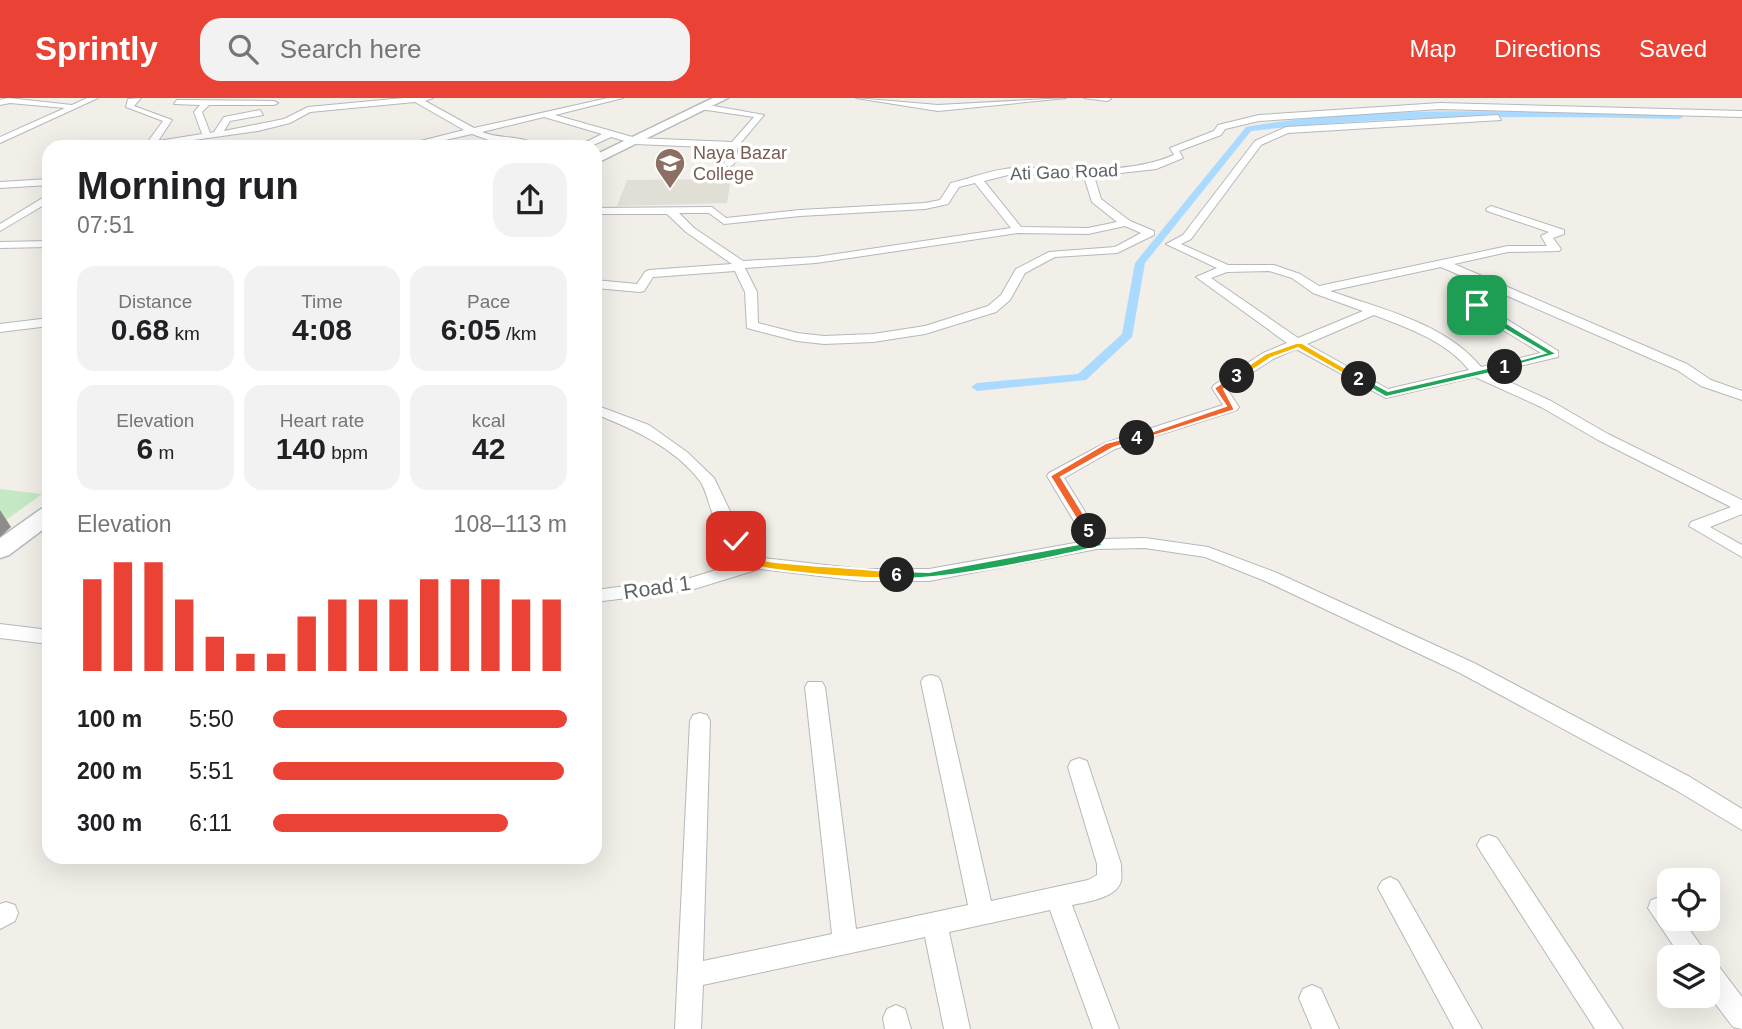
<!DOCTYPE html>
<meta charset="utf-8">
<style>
:root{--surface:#fff;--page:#f2f2f2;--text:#202124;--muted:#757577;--accent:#ea4335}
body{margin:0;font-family:Helvetica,sans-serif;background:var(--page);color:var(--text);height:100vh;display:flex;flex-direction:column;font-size:26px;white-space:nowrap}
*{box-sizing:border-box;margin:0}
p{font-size:23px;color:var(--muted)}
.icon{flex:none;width:38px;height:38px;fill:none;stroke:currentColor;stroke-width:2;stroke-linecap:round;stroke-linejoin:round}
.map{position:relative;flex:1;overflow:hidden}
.drawer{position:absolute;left:42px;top:42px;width:560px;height:724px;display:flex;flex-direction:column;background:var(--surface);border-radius:21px;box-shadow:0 7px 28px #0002}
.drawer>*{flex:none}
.controls{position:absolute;left:1657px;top:770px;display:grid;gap:14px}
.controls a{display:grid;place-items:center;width:63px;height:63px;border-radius:14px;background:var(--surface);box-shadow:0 7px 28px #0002;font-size:35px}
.pin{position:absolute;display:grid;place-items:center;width:60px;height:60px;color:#fff;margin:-30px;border-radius:14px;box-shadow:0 4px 10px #0006}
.km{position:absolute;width:35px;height:35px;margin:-18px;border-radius:50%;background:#222;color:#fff;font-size:19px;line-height:35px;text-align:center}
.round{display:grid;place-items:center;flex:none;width:74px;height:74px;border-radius:21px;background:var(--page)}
.overview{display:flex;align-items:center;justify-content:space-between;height:119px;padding:0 35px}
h1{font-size:38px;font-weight:800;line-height:52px}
.figures{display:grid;grid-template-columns:repeat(3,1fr);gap:10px;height:119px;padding:7px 35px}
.figures div{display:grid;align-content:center;border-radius:18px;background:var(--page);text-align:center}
.figures b{font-size:30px;font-weight:800}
.figures small{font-size:19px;font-weight:400}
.figures p{font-size:19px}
.chart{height:196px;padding:14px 35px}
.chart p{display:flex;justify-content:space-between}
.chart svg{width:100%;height:126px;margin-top:7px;stroke:var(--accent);stroke-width:6}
ul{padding:0 35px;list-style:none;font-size:23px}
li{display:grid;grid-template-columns:112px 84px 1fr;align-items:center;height:52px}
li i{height:18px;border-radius:9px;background:var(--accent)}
header{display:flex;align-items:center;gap:42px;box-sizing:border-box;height:98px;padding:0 35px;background:var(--accent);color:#fff}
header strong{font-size:33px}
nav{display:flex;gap:38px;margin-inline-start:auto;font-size:24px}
.search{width:490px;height:63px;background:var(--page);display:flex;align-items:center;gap:18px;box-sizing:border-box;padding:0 24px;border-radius:21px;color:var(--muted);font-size:26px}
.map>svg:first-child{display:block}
.education{fill:#e1ded6}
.green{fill:#c5e8c5}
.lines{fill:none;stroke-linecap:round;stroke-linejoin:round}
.canal{fill:#aadaff;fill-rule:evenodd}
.minor-casing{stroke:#b5b8bc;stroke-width:2}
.secondary-casing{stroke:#b6babf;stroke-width:3}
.minor{fill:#fff;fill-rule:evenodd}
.secondary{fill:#fff;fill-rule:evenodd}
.shaded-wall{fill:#8f8d8a}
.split-1{fill:#22a559;stroke:#fff;stroke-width:2}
.split-2{fill:#22a559;stroke:#fff;stroke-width:2}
.split-3{fill:#f5b400;stroke:#fff;stroke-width:2}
.split-4{fill:#f0652b;stroke:#fff;stroke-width:2}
.split-5{fill:#f0652b;stroke:#fff;stroke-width:2}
.split-6{fill:#22a559;stroke:#fff;stroke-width:2}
.split-7{fill:#f5b400;stroke:#fff;stroke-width:2}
.labels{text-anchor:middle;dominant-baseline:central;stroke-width:7;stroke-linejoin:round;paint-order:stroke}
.far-education-label{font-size:18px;fill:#785e54;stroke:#fff;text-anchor:start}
.far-street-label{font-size:18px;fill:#5f6368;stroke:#fff}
.street-label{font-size:21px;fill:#5f6368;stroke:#fff}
</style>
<header>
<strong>Sprintly</strong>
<div class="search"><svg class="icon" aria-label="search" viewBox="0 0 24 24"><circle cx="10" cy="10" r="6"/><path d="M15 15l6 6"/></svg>Search here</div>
<nav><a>Map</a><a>Directions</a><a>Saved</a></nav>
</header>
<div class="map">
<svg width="1742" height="931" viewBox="0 0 1742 931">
<rect width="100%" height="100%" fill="#f1efe8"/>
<path class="education" d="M 731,81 L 727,105 L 617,108 L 627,82 Z"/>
<path class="green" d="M 0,391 L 42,396 L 6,422 L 0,422 Z"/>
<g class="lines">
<path class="canal" d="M 1571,14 L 1679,17 L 1683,19 L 1679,21 C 1536,18 1394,16 1251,33 L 1145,165 L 1132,239 L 1086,282 L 977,293 L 971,289 L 977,285 L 1078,276 L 1122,236 L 1135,165 L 1246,29 C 1351,10 1465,13 1571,14 Z"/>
<g class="minor-casing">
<g id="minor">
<path d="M 8,0 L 72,7 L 87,0 L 98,0 L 0,45 L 0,39 L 65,10 L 10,5 L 0,7 L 0,2 Z"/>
<path d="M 141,0 L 134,8 L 172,22 L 158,43 L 202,36 L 194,14 L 200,7 L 174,6 L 177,2 L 274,3 L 278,5 L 274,7 L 209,7 L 202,14 L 210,35 L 214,34 L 224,19 L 260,12 L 263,17 L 230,23 L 224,33 L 284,21 L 308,9 L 404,0 L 433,0 L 425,3 L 474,30 L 608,0 L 623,0 L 555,17 L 636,40 L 732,44 L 754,19 L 700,11 L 703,6 L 764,17 L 738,48 L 734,66 L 729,69 L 724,66 L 729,50 L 635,46 L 611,39 L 589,49 L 576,49 L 602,36 L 544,19 L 482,34 C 501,42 523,36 539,49 L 497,45 L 472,36 L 414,49 L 397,49 L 464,32 L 415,4 L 310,14 L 290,25 L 258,33 L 144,49 L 163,23 L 126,9 L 128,1 Z"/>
<path d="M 856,0 L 938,7 L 1066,0 L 938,13 Z"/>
<path d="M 1084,0 L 1110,0 L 1111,1 L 1107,3 Z"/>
<path d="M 1440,5 L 1742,13 L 1742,19 L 1440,11 L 1259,23 L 1225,31 L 1221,37 L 1179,53 L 1183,60 L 1156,71 L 1094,78 L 1101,101 L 1130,123 L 1154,133 L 1154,137 L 1117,155 L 1055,159 L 1025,175 L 1010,202 L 996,214 L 925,236 L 873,244 L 824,246 L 797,243 L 747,230 L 745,194 L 735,173 L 653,179 L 644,193 L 640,194 L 595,190 L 595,182 L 637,186 L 645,174 L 649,172 L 732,166 L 686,134 L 667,116 L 595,116 L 595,110 L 712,109 L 726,120 L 800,112 L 925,105 L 940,102 L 951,85 C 971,80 994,71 1014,70 C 1068,68 1122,79 1174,57 L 1170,50 L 1214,33 L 1218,27 L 1259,17 ZM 1012,76 L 1084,79 L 1092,104 L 1117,124 L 1088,130 L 1021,129 L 984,83 ZM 975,85 L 1011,130 L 816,159 L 743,163 L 694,130 L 679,115 L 709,115 L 724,126 L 800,118 L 925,111 L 948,106 L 959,89 ZM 1125,128 L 1141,135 L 1115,149 L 1049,154 L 1016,171 L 1001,197 L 988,208 L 925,228 L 873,236 L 824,238 L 797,235 L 758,225 L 757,194 L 745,170 L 816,165 L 1018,135 L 1088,136 Z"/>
<path d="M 1498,17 L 1501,22 L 1288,35 L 1261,47 L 1191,141 L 1181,146 L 1228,167 L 1274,167 L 1300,176 L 1319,188 L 1508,148 L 1547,148 L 1541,138 L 1549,134 L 1487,113 L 1486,111 L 1491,108 L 1564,132 L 1564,136 L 1553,140 L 1561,151 L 1559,153 L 1508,154 L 1454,166 L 1687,266 L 1711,282 L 1742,293 L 1742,302 L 1701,288 L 1677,272 L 1441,169 L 1330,193 C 1381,211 1445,225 1481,269 L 1541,255 L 1488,223 L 1471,207 L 1477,203 L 1558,253 L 1558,259 L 1490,275 L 1551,303 L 1608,336 L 1742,402 L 1742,416 L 1710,429 L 1742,447 L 1742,459 L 1689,428 L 1691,424 L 1731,409 L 1598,342 L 1541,309 L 1475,279 L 1386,300 L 1296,251 L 1273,261 L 1227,291 L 1239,309 L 1237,312 L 1115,351 L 1064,380 L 1102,441 L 1145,440 L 1208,449 L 1277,475 L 1474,565 L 1690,679 L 1742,711 L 1742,732 L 1674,691 L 1460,575 L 1265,483 L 1205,459 L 1145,450 L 1097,451 L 929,483 L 862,483 L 759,471 L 691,492 L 595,504 L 595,492 L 690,480 L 746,463 C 732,448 719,433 712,414 C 708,404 706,392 700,383 C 674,349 633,331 595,316 L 595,307 L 649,327 L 687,354 L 714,380 L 743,440 L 763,460 L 862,471 L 929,471 L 1086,443 L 1047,378 L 1049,375 L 1105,345 L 1223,307 L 1212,290 L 1214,287 L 1263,255 L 1287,245 L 1196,179 L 1217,170 L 1166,146 L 1183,137 L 1255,43 L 1286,29 ZM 1269,173 L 1292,180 L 1313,195 L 1363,213 L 1298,240 L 1211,180 L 1227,174 ZM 1374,217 C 1408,230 1446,243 1469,272 L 1388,291 L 1307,246 Z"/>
<path d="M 49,81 L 49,87 L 0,90 L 0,84 Z"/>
<path d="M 49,96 L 49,104 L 0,133 L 0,126 Z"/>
<path d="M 49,143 L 49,149 L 0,150 L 0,144 Z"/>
<path d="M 49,220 L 49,228 L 0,234 L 0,226 Z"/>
<path d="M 0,526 L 49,532 L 49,546 L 0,540 Z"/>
<path d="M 931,577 L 938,579 L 941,584 L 991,803 L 1088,782 L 1097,777 L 1097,766 L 1068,669 L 1071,663 L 1079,660 L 1087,663 L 1121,766 C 1121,771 1122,778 1121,783 C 1117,800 1086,804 1072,807 L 1119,931 L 1093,931 L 1050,812 L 949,834 L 970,931 L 944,931 L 925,839 L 703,887 L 701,931 L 675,931 L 690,623 L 693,617 L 700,615 L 707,617 L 710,623 L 703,863 L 832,836 L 805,589 L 808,584 L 822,584 L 825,589 L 856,831 L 968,807 L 921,584 L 924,579 Z"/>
<path d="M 1489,737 L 1497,740 L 1623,931 L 1595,931 L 1481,754 L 1477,747 L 1481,740 Z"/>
<path d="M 1390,779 L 1398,783 L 1482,931 L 1454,931 L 1378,790 L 1382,783 Z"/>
<path d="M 1660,799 L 1670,803 L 1670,821 L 1682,821 L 1709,859 L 1708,861 L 1681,859 L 1648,810 L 1651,802 Z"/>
<path d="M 6,804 L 15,807 L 18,815 L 15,823 L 0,831 L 0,806 Z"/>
<path d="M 1708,863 L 1717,866 L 1742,899 L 1742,931 L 1733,929 L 1708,896 Z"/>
<path d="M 1312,887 L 1321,891 L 1339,931 L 1312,931 L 1299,900 L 1303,891 Z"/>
<path d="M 896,907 L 905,911 L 911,931 L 885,931 L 883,920 L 887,911 Z"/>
</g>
</g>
<g class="secondary-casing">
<g id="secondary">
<path d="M 713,0 L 728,0 L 595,66 L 595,57 Z"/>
<path d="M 49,409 L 49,427 L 9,457 L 0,460 L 0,440 L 41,411 Z"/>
</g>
</g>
<use href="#minor" class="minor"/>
<use href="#secondary" class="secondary"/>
</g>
<path class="shaded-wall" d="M 0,412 L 11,429 L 0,439 Z"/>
<path class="split-1" d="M 1475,205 L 1480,205 L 1495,218 L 1557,256 L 1502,271 L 1502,267 L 1545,255 L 1489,222 Z"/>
<path class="split-2" d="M 1505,266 L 1508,271 L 1386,299 L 1355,281 L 1362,279 L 1388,293 Z"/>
<path class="split-3" d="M 1296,245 L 1302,245 L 1364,281 L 1356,283 L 1298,250 L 1271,260 L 1241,280 L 1233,278 L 1265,256 Z"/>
<path class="split-4" d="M 1237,275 L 1241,280 L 1224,291 L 1235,312 L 1141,342 L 1133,340 L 1226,308 L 1214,290 Z"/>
<path class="split-5" d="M 1134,338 L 1142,340 L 1113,350 L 1061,379 L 1094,433 L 1085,435 L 1050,378 L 1106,345 Z"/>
<path class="split-6" d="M 1085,431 L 1093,431 L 1102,446 L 1101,448 C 1071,456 908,491 891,477 L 897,473 L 929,474 L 1090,444 Z"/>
<path class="split-7" d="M 732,440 L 740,440 C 747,447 755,459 764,462 C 786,468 894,470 902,477 C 893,485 772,474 756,468 C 747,465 739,452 732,445 Z"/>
<defs>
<g id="university-pin" transform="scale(1.575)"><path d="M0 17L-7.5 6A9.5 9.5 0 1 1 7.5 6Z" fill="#8d6e63" stroke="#fff"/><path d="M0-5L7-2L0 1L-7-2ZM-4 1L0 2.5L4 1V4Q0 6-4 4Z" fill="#fff"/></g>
</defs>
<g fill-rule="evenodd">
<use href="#university-pin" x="670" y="65"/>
</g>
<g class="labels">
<g class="far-education-label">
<text x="693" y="55">Naya Bazar<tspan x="693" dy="21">College</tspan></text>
</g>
<g class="far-street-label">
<text transform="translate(1064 74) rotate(-2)">Ati Gao Road</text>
</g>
<g class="street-label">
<text transform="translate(657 489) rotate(-8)">Road 1</text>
</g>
</g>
</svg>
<div class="controls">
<a><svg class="icon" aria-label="locate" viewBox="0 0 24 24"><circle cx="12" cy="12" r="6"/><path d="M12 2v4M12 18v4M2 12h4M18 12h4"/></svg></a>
<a><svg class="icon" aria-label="layers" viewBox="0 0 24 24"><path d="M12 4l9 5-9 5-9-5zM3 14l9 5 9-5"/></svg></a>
</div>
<div class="pin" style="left:1477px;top:207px;background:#1e9e55"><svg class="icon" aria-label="arrive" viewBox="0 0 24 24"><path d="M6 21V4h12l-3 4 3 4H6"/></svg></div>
<div class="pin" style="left:736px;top:443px;background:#d93025"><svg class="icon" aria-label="check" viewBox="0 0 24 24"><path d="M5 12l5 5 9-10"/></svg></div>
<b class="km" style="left:1505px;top:269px">1</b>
<b class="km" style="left:1359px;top:281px">2</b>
<b class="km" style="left:1237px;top:278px">3</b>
<b class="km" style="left:1137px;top:340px">4</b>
<b class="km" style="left:1089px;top:433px">5</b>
<b class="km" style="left:897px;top:477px">6</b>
<section class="drawer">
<div class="overview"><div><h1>Morning run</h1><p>07:51</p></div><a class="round"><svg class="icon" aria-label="share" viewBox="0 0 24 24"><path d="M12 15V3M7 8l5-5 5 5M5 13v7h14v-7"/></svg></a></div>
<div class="figures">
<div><p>Distance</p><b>0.68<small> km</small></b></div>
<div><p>Time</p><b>4:08</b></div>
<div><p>Pace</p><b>6:05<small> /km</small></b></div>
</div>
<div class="figures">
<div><p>Elevation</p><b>6<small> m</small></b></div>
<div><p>Heart rate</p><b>140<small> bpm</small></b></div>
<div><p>kcal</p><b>42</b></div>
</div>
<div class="chart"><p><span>Elevation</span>108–113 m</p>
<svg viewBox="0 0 160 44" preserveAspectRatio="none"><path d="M5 44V12M15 44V6M25 44V6M35 44V19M45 44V32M55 44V38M65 44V38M75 44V25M85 44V19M95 44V19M105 44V19M115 44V12M125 44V12M135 44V12M145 44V19M155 44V19"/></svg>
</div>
<ul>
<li><b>100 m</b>5:50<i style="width:100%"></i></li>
<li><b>200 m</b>5:51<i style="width:99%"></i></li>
<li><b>300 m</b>6:11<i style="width:80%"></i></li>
</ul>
</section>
</div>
